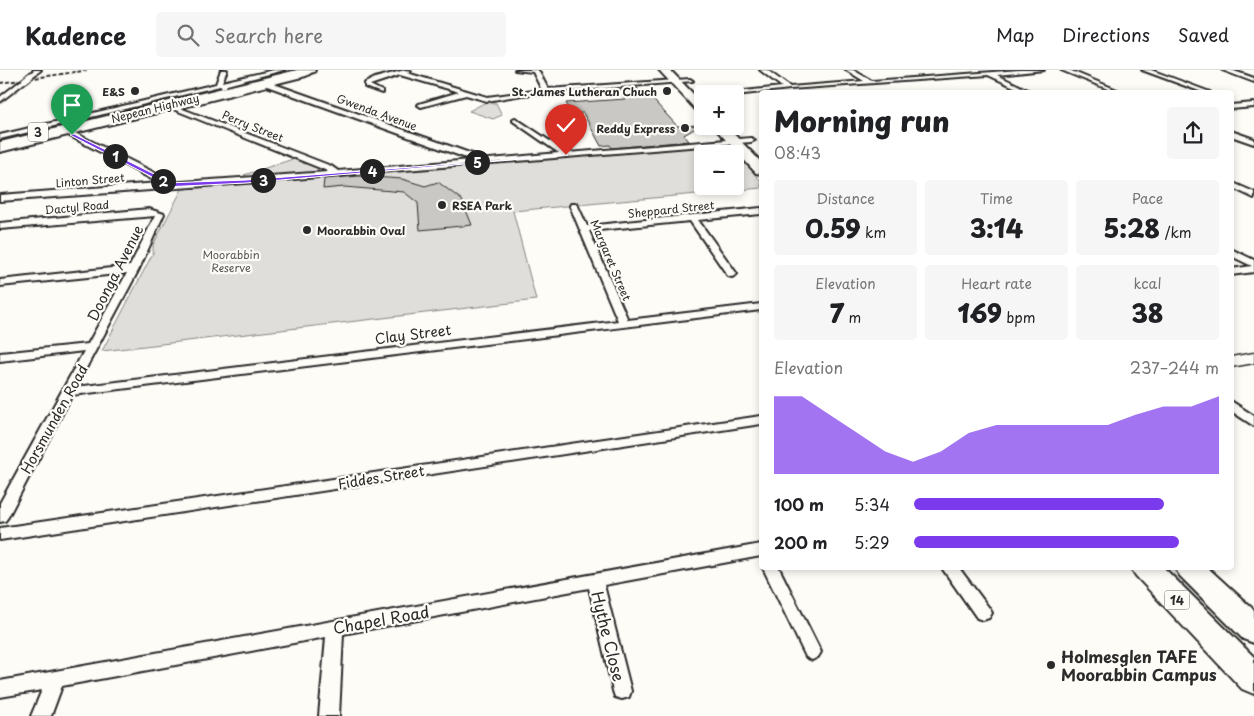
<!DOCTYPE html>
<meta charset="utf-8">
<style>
:root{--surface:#fff;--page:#f6f6f6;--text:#202124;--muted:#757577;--line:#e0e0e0;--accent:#7c3aed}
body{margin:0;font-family:"Playpen Sans",sans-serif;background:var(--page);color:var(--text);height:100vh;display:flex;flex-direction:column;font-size:19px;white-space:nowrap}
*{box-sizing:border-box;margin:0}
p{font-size:16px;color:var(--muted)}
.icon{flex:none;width:28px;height:28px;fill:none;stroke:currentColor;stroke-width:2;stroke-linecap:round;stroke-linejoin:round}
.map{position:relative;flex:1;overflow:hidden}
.panel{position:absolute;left:759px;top:20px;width:475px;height:480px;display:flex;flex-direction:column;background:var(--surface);border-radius:5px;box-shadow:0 2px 8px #0003}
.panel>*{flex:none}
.controls{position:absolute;left:694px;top:15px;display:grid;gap:10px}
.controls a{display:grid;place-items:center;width:50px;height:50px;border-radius:5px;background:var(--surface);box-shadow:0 2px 8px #0003;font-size:25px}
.pin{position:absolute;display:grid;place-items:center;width:42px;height:42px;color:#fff;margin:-51px -21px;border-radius:50% 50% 50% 0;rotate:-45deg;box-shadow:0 0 5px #0007}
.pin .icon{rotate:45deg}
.km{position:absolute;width:25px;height:25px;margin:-12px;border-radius:50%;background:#222;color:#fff;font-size:14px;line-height:25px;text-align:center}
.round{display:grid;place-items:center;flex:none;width:52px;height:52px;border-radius:5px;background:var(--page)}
.headline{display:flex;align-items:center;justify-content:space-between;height:85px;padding:0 15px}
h1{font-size:28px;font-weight:800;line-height:38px}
.figures{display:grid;grid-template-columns:repeat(3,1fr);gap:8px;height:85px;padding:5px 15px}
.figures div{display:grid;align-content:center;border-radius:5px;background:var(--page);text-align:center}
.figures b{font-size:25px;font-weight:800}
.figures small{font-size:14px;font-weight:400}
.figures p{font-size:14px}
.chart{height:140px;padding:10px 15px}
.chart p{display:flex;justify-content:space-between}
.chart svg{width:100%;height:90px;margin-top:5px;fill:var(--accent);opacity:.7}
ul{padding:0 15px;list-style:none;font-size:16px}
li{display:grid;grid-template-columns:80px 60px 1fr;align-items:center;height:38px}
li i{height:12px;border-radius:6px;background:var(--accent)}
header{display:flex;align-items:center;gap:30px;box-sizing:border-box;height:70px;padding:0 25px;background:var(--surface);border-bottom:1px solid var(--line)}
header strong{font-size:24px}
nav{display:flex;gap:28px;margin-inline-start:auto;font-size:18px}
.search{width:350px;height:45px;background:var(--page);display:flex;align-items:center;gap:12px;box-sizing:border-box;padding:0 18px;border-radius:5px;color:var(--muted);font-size:19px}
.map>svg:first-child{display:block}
.green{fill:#dfdeda;stroke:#858482;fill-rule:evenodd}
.building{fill:#c9c8c4;stroke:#2b2b2b}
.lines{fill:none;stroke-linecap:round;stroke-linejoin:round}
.street-casing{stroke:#2b2b2b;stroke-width:4}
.secondary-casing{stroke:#2b2b2b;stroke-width:3}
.highway-casing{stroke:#2b2b2b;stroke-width:4}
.street{fill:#fdfcf7;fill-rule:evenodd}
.secondary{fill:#fdfcf7;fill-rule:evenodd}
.highway{fill:#fdfcf7;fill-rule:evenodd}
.rail{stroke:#2b2b2b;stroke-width:2;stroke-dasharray:4 2;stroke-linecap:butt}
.street-bridge-casing{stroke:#2b2b2b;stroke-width:8;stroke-linecap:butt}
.street-bridge{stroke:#fdfcf7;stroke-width:6}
.route{fill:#7c3aed;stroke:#fff}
.poi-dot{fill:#2b2b2b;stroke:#fdfcf7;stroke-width:2}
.labels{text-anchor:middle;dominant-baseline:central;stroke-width:4.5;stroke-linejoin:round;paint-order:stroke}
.far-poi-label{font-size:11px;font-weight:bold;fill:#2b2b2b;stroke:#fdfcf7;text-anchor:end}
.far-street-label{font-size:11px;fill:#2b2b2b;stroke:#fdfcf7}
.far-park-label{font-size:11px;fill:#585857;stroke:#fdfcf7}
.shield{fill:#fdfcf7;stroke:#6a6a68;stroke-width:1}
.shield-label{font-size:12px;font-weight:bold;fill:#2b2b2b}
.street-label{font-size:14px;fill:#2b2b2b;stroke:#fdfcf7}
.near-street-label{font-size:16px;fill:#2b2b2b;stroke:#fdfcf7}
.near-poi-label{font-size:16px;font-weight:bold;fill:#2b2b2b;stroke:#fdfcf7;text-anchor:start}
</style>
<header>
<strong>Kadence</strong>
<div class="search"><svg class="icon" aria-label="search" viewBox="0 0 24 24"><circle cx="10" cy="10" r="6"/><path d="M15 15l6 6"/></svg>Search here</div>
<nav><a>Map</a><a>Directions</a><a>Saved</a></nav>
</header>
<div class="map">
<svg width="1254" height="646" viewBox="0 0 1254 646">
<rect width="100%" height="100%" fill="#fdfcf7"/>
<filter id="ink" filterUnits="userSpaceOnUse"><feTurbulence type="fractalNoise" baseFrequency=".02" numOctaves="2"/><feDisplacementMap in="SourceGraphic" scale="10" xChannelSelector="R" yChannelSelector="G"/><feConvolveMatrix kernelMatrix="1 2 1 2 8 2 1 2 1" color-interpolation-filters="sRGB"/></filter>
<g filter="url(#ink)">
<g class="green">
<path d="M 484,33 L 496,33 L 502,45 L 493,49 L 469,41 Z"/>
<path d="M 724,75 L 729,76 L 761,111 L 761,118 L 513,141 L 536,230 L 102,281 L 153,183 L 153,175 L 182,119 ZM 702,84 L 735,84 L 735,116 L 702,116 Z"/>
<path d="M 293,89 L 320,99 L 316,103 L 250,108 L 244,105 Z"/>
<path d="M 1157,498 L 1174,498 L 1211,537 L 1201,539 Z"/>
</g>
<g class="building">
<path d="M 637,18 L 641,22 L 646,22 L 677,56 L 701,55 L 684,65 L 689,71 L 612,78 L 610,75 L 601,76 L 583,43 L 572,44 L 566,33 L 625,29 L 619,20 Z"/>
<path d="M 359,106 L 402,109 L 425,116 L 438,112 L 462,130 L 472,155 L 420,160 L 418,133 L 404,122 L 344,117 L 323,119 L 324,109 Z"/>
</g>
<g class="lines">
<g class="street-casing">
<g id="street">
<path d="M 34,0 L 41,0 L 32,7 L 28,7 L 28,5 Z"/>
<path d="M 221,0 L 227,0 L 222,12 L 274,0 L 284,0 L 227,15 L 225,18 L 220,16 L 0,69 L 0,65 L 216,14 Z"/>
<path d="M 305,0 L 311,0 L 311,3 L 306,6 L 274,14 L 475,85 L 478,90 L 559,83 L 513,51 L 513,49 L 515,48 L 568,83 L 751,68 L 755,70 L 751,72 L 246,113 L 0,131 L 0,125 L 159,113 L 68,65 L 0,82 L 0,78 L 302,4 ZM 267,16 L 469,89 L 471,90 L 338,101 L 331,96 L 180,38 ZM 173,39 L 325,100 L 328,102 L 167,113 L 165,108 L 75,63 Z"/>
<path d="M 405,0 L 411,1 L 407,3 L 487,27 L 542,20 L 533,2 L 515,0 L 538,0 L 548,19 L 690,9 L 693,11 L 522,25 L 487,31 L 466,25 L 421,37 L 418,35 L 419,34 L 459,22 L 400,5 L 370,15 L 382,21 L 382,23 L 365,17 L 365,13 L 375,8 Z"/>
<path d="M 760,0 L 767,0 L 790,17 L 864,11 L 846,0 L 853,0 L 872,11 L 1020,0 L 1044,0 L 997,5 L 1032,22 L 1025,22 L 988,5 L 790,19 L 735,25 L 716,24 L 782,17 Z"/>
<path d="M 1061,0 L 1069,0 L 1122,22 L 1115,22 Z"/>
<path d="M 1142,0 L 1151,0 L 1210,22 L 1202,22 Z"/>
<path d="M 1222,0 L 1231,0 L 1254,8 L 1254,12 Z"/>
<path d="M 23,9 L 28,10 L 0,32 L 0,27 Z"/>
<path d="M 1254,33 L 1254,37 L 1231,39 L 1231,35 Z"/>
<path d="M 1231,61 L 1254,69 L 1254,74 L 1231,66 Z"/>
<path d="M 1231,112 L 1254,122 L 1254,128 L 1231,117 Z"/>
<path d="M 571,134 L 577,134 L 587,156 L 761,138 L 761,144 L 698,150 L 737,204 L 732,207 L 728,206 L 690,151 L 589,161 L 628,250 L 761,234 L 761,240 L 72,325 L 8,447 L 5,451 L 0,452 L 0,433 L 84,281 L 0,291 L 0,283 L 88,274 L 127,203 L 0,216 L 0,210 L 130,196 L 155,146 L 0,159 L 0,153 L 149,139 L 164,144 L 139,199 L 76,317 L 618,251 L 570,136 Z"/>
<path d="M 1231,179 L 1254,190 L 1254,202 L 1231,205 L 1231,199 L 1252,196 L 1231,186 Z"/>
<path d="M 1231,331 L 1254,346 L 1254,356 L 1231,341 Z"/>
<path d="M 761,346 L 761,354 L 0,470 L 0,458 Z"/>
<path d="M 761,474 L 761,486 L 604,515 L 631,621 L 629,627 L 622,629 L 615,627 L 613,621 L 589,518 L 343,564 L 339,646 L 319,646 L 326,567 L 62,616 L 51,646 L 31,646 L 42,620 L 0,627 L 0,611 Z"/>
<path d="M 763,498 L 779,498 L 821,582 L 818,587 L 812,590 L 806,587 Z"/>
<path d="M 942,498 L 959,498 L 989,538 L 992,543 L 989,548 L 983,550 L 977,548 Z"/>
</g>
</g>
<g class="secondary-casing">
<path id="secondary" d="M 1254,283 L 1254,293 L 1231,297 L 1231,287 Z"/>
</g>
<g class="highway-casing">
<g id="highway">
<path d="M 297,0 L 315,0 L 314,2 L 0,80 L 0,72 Z"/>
<path d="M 659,0 L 670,0 L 702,33 L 702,42 L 698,42 Z"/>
<path d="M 713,56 L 726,56 L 761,92 L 761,104 L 756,103 Z"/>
<path d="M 1131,498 L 1164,498 L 1254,587 L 1254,624 L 1242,619 L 1136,506 Z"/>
<path d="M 1175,498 L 1208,498 L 1254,540 L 1254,573 L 1243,569 L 1180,506 Z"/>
</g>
</g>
<use href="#street" class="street"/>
<use href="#secondary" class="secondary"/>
<use href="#highway" class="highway"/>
<path class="rail" d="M 0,13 L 89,0"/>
<g class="street-bridge-casing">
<path id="street-bridge" d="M 25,10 L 30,6"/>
</g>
<use href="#street-bridge" class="street-bridge"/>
</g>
</g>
<path class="route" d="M 74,64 L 164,109 L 166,113 L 246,110 L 568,85 L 246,113 L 164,117 L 160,111 L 70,65 Z"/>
<g class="poi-dot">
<circle cx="135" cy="21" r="5"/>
<circle cx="667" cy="21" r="5"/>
<circle cx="685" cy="58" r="5"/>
<circle cx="442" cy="135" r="5"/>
<circle cx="307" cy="160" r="5"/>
<circle cx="1051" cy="595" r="5"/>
</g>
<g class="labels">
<g class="far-poi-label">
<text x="125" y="21">E&amp;S</text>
<text x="657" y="21">St. James Lutheran Chuch</text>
<text x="675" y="58">Reddy Express</text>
<text x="452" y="135" text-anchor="start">RSEA Park</text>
<text x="317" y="160" text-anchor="start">Moorabbin Oval</text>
</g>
<g class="far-street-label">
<text transform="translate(155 38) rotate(-14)">Nepean Highway</text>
<text transform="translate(377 42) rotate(20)">Gwenda Avenue</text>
<text transform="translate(253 56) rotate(22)">Perry Street</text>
<text transform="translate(90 110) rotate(-5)">Linton Street</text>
<text transform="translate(77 137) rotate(-5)">Dactyl Road</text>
<text transform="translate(671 139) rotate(-6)">Sheppard Street</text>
<text transform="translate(611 190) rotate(67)">Margaret Street</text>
</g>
<g class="far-park-label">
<text x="231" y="184">Moorabbin<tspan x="231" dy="13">Reserve</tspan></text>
</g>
<g class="shield">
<rect x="28" y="52.5" width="20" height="19" rx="4"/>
<rect x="1164.5" y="520.5" width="25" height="19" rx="4"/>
</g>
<g class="shield-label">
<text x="38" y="62">3</text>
<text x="1177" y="530">14</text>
</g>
<g class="street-label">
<text transform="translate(115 203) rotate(-63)">Doonga Avenue</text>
<text transform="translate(413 264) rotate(-7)">Clay Street</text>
<text transform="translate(54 349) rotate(-61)">Horsmunden Road</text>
<text transform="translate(381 407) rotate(-9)">Fiddes Street</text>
</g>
<g class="near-street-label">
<text transform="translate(381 549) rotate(-10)">Chapel Road</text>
<text transform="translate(609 566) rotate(76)">Hythe Close</text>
</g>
<g class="near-poi-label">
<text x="1061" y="586">Holmesglen TAFE<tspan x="1061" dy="18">Moorabbin Campus</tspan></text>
</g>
</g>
</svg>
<div class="controls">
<a>+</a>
<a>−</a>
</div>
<div class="pin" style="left:72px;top:65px;background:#1e9e55"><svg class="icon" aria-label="arrive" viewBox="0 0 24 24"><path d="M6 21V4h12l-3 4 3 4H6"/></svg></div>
<div class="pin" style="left:566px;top:85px;background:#d93025"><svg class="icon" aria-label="check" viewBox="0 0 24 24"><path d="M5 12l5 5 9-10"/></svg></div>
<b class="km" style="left:115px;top:86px">1</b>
<b class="km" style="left:163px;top:111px">2</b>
<b class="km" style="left:263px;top:110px">3</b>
<b class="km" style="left:372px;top:101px">4</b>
<b class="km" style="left:477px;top:92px">5</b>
<section class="panel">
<div class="headline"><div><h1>Morning run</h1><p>08:43</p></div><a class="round"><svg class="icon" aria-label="share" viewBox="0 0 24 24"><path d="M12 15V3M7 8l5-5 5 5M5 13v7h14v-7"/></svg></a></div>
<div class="figures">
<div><p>Distance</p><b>0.59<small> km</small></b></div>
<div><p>Time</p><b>3:14</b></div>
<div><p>Pace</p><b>5:28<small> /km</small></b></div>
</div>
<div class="figures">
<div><p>Elevation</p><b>7<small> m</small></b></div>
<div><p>Heart rate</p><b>169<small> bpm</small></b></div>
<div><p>kcal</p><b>38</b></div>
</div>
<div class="chart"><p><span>Elevation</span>237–244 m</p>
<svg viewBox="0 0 160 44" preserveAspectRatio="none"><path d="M0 44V6L10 6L20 15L30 24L40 33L50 38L60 33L70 24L80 20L90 20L100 20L110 20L120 20L130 15L140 11L150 11L160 6V44z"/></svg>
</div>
<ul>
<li><b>100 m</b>5:34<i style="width:82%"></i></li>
<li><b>200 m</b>5:29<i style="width:87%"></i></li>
</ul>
</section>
</div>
